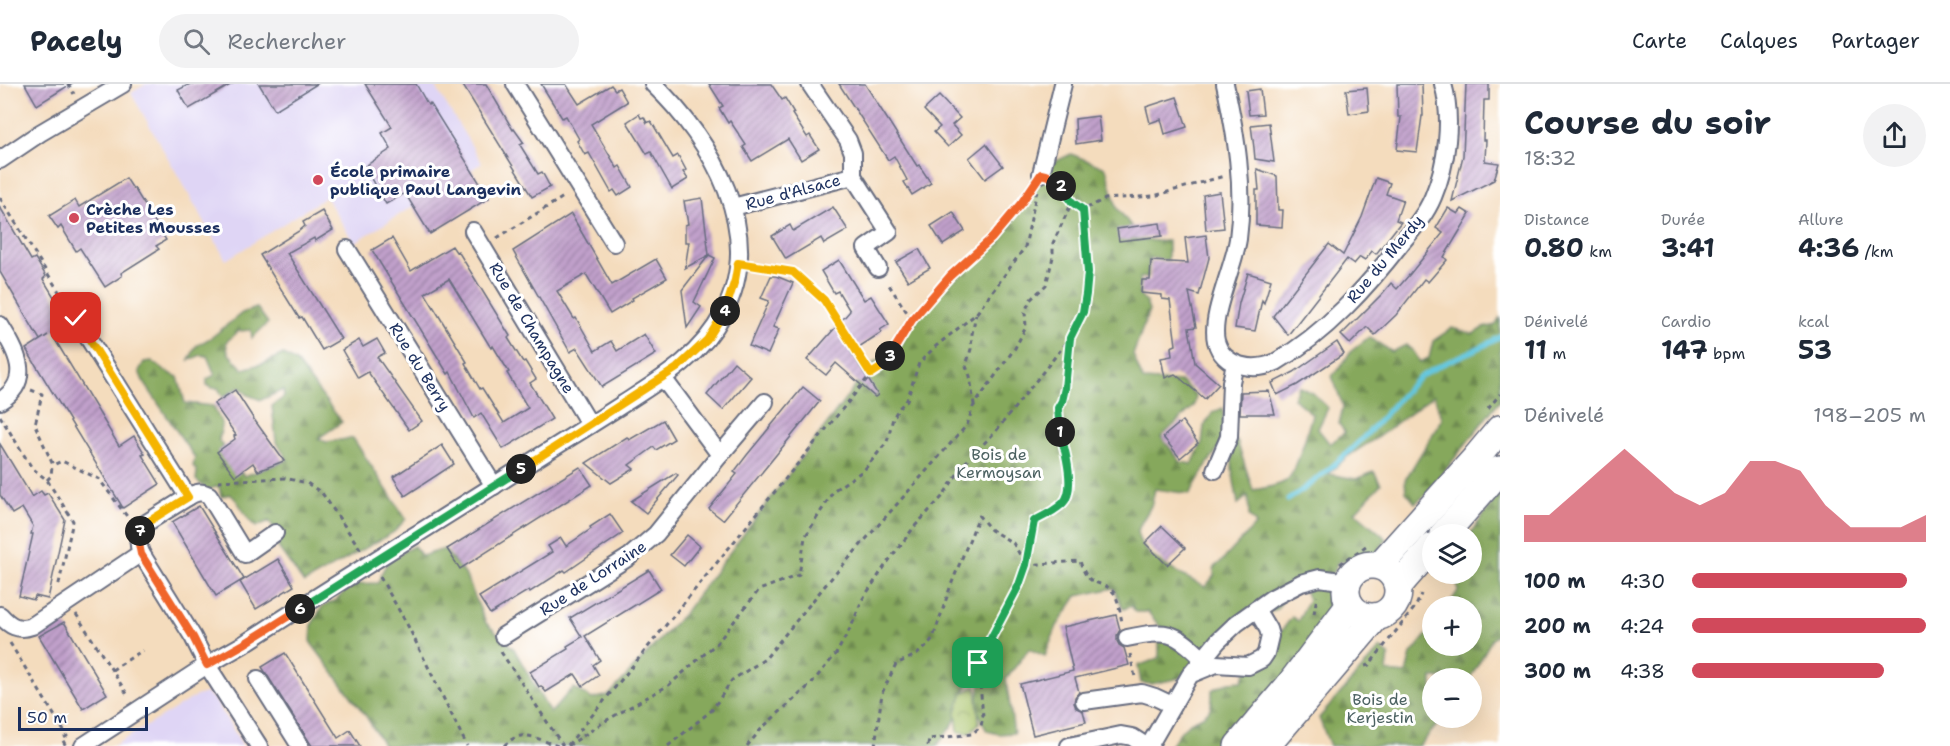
<!DOCTYPE html>
<html lang="fr">
<meta charset="utf-8">
<style>
:root{--surface:#fff;--page:#f2f2f3;--text:#1f2937;--muted:#747a83;--line:#e0e1e3;--accent:#d1495b}
body{margin:0;font-family:"Shantell Sans",sans-serif;background:var(--page);color:var(--text);height:100vh;display:flex;flex-direction:column;font-size:22px;white-space:nowrap}
*{box-sizing:border-box;margin:0}
p{font-size:20px;color:var(--muted)}
.icon{flex:none;width:33px;height:33px;fill:none;stroke:currentColor;stroke-width:2;stroke-linecap:round;stroke-linejoin:round}
.map{position:relative;flex:1;overflow:hidden}
.drawer{display:flex;flex-direction:column;background:var(--surface);width:450px}
.drawer>*{flex:none}
.fabs{position:absolute;left:1422px;top:440px;display:grid;gap:12px}
.fabs a{display:grid;place-items:center;width:60px;height:60px;border-radius:50%;background:var(--surface);box-shadow:0 6px 24px #0002;font-size:30px}
.scale{position:absolute;left:18px;bottom:15px;width:130px;box-sizing:border-box;padding-left:6px;border:3px solid #1b2f5e;border-top:0;font-size:16px;line-height:21px;white-space:nowrap;color:#1b2f5e;-webkit-text-stroke:4px #fff;paint-order:stroke}
.pin{position:absolute;display:grid;place-items:center;width:51px;height:51px;color:#fff;margin:-26px;border-radius:12px;box-shadow:0 3px 9px #0006}
.km{position:absolute;width:30px;height:30px;margin:-15px;border-radius:50%;background:#222;color:#fff;font-size:16px;line-height:30px;text-align:center}
.round{display:grid;place-items:center;flex:none;width:63px;height:63px;border-radius:32px;background:var(--page)}
.head{display:flex;align-items:center;justify-content:space-between;height:102px;padding:0 24px}
h1{font-size:33px;font-weight:700;line-height:45px}
.metrics{display:grid;grid-template-columns:repeat(3,1fr);gap:9px;height:102px;padding:6px 24px}
.metrics div{display:grid;align-content:center}
.metrics b{font-size:26px;font-weight:700}
.metrics small{font-size:16px;font-weight:400}
.metrics p{font-size:16px}
.chart{height:168px;padding:12px 24px}
.chart p{display:flex;justify-content:space-between}
.chart svg{width:100%;height:108px;margin-top:6px;fill:var(--accent);opacity:.7}
ul{padding:0 24px;list-style:none;font-size:20px}
li{display:grid;grid-template-columns:96px 72px 1fr;align-items:center;height:45px}
li i{height:15px;border-radius:8px;background:var(--accent)}
header{display:flex;align-items:center;gap:36px;box-sizing:border-box;height:84px;padding:0 30px;background:var(--surface);border-bottom:2px solid var(--line)}
header strong{font-size:28px}
nav{display:flex;gap:33px;margin-inline-start:auto;font-size:21px}
.search{width:420px;height:54px;background:var(--page);display:flex;align-items:center;gap:15px;box-sizing:border-box;padding:0 21px;border-radius:33px;color:var(--muted);font-size:22px}
main{display:flex;flex:1;min-height:0}
.map>svg:first-child{display:block}
.built{fill:#dfd5f5}
.forest{fill:url(#forest-firs);stroke:#506c5d;stroke-width:1.5}
.park{fill:url(#park-crowns);stroke:#627863;stroke-width:1.5}
.lines{fill:none;stroke-linecap:round;stroke-linejoin:round}
.stream{stroke:#63c7e0;stroke-width:5}
.building{fill:url(#building-hatch);fill-rule:evenodd}
.street-casing{stroke:#676c7f;stroke-width:20}
.primary-casing{stroke:#676c7f;stroke-width:30}
.path{stroke:#676c7f;stroke-width:3;stroke-dasharray:4.5 4.5;stroke-linecap:butt}
.street{stroke:#fff;stroke-width:16}
.primary{stroke:#fff;stroke-width:27}
.split-1-casing{stroke:#fff;stroke-width:12}
.split-2-casing{stroke:#fff;stroke-width:12}
.split-3-casing{stroke:#fff;stroke-width:12}
.split-4-casing{stroke:#fff;stroke-width:12}
.split-5-casing{stroke:#fff;stroke-width:12}
.split-6-casing{stroke:#fff;stroke-width:12}
.split-7-casing{stroke:#fff;stroke-width:12}
.split-8-casing{stroke:#fff;stroke-width:12}
.split-1{stroke:#22a559;stroke-width:8}
.split-2{stroke:#22a559;stroke-width:8}
.split-3{stroke:#f0652b;stroke-width:8}
.split-4{stroke:#f5b400;stroke-width:8}
.split-5{stroke:#f5b400;stroke-width:8}
.split-6{stroke:#22a559;stroke-width:8}
.split-7{stroke:#f0652b;stroke-width:8}
.split-8{stroke:#f5b400;stroke-width:8}
.poi-dot{fill:#d1495b;stroke:#fff;stroke-width:2}
.labels{text-anchor:middle;dominant-baseline:central;stroke-width:6;stroke-linejoin:round;paint-order:stroke}
.poi-label{font-size:16px;font-weight:bold;fill:#1b2f5e;stroke:#fff;text-anchor:start}
.street-label{font-size:16px;fill:#1b2f5e;stroke:#fff}
.park-label{font-size:16px;fill:#4c6262;stroke:#fff}
</style>
<header>
<strong>Pacely</strong>
<div class="search"><svg class="icon" aria-label="search" viewBox="0 0 24 24"><circle cx="10" cy="10" r="6"/><path d="M15 15l6 6"/></svg>Rechercher</div>
<nav><a>Carte</a><a>Calques</a><a>Partager</a></nav>
</header>
<main>
<div class="map">
<svg width="1500" height="662" viewBox="0 0 1500 662">
<defs>
<pattern id="forest-firs" width="22" height="20" patternUnits="userSpaceOnUse" patternTransform="scale(1.5)"><rect width="22" height="20" fill="#86a85c"/><path d="M5 1l3.5 6h-7zM16 11l3.5 6h-7z" fill="#6d894f"/></pattern>
<pattern id="park-crowns" width="20" height="18" patternUnits="userSpaceOnUse" patternTransform="scale(1.5)"><rect width="20" height="18" fill="#a8c268"/><path d="M2 6a3 3 0 1 1 6 0M12 15a3 3 0 1 1 6 0" fill="none" stroke="#889e59"/></pattern>
<pattern id="building-hatch" width="6" height="6" patternUnits="userSpaceOnUse" patternTransform="scale(1.5)"><rect width="6" height="6" fill="#c1a0cb"/><path d="M-1 1l2-2M0 6l6-6M5 7l2-2" fill="none" stroke="#9c83a8"/></pattern>
</defs>
<rect width="100%" height="100%" fill="#fff"/>
<filter id="ink" filterUnits="userSpaceOnUse"><feTurbulence type="fractalNoise" baseFrequency=".0167" numOctaves="2"/><feDisplacementMap in="SourceGraphic" scale="12" xChannelSelector="R" yChannelSelector="G"/><feConvolveMatrix kernelMatrix="1 2 1 2 8 2 1 2 1" color-interpolation-filters="sRGB"/></filter>
<filter id="wash" filterUnits="userSpaceOnUse"><feTurbulence type="fractalNoise" baseFrequency=".008" numOctaves="4" result="noise"/><feDisplacementMap in="SourceGraphic" scale="24" xChannelSelector="R" yChannelSelector="G"/><feGaussianBlur stdDeviation="1.35" result="paint"/><feColorMatrix in="noise" values="0 0 0 0 0 0 0 0 0 0 0 0 0 0 0 0 0 1.4 0 .05"/><feComposite in="paint" operator="in"/></filter>
<g filter="url(#wash)">
<rect width="100%" height="100%" fill="#f4dcbd"/>
<g class="built">
<path d="M 146,0 L 434,0 L 482,79 L 354,159 L 326,113 L 226,176 L 131,9 Z"/>
<path d="M 206,609 L 215,616 L 243,662 L 113,662 L 196,612 Z"/>
</g>
<g class="forest">
<path d="M 1071,70 L 1106,84 L 1117,124 L 1132,143 L 1135,156 L 1168,157 L 1168,176 L 1149,174 L 1148,193 L 1140,194 L 1139,211 L 1146,218 L 1149,227 L 1133,271 L 1143,296 L 1181,298 L 1196,311 L 1194,322 L 1161,353 L 1181,378 L 1192,380 L 1202,359 L 1204,342 L 1213,328 L 1223,324 L 1225,355 L 1206,382 L 1190,410 L 1155,405 C 1154,409 1153,415 1152,419 C 1149,428 1142,435 1139,444 C 1130,469 1188,494 1205,503 L 1214,492 L 1214,483 L 1222,477 L 1256,440 L 1249,432 L 1248,412 L 1238,420 L 1232,385 L 1232,359 L 1237,357 L 1253,406 C 1264,404 1276,403 1286,397 C 1297,389 1308,345 1312,330 L 1293,314 L 1299,302 L 1313,309 L 1328,324 L 1318,345 L 1330,360 L 1345,348 L 1339,340 L 1343,322 L 1332,292 L 1341,283 L 1350,268 L 1369,253 L 1392,268 L 1406,261 L 1414,268 L 1420,278 L 1429,274 L 1433,257 L 1452,244 L 1473,250 L 1483,244 L 1496,241 L 1500,233 L 1500,316 L 1426,411 L 1415,419 L 1406,408 L 1405,396 L 1442,335 L 1434,311 L 1378,353 L 1348,372 L 1328,390 L 1356,395 L 1374,388 L 1381,400 L 1355,428 L 1387,455 L 1370,476 L 1338,478 L 1324,506 C 1336,511 1337,517 1339,530 L 1235,662 L 1170,662 C 1175,655 1180,647 1186,642 C 1203,628 1213,636 1212,606 L 1229,598 L 1242,597 L 1248,582 L 1264,583 L 1275,566 L 1276,554 L 1292,533 L 1298,537 L 1308,516 L 1300,495 L 1288,507 L 1277,525 L 1257,534 L 1232,540 L 1180,594 L 1152,600 L 1141,599 L 1138,582 L 1159,574 L 1159,554 L 1161,544 L 1148,528 L 1135,528 L 1132,522 L 1123,525 L 1114,504 L 1077,512 L 1057,542 L 1045,572 L 1029,565 L 1006,595 L 1014,649 L 999,650 L 987,647 C 981,637 976,626 978,614 C 979,601 984,598 979,585 L 966,603 L 965,614 L 953,640 L 937,662 L 384,662 L 366,632 L 311,559 L 312,540 L 322,523 L 336,516 L 353,500 L 378,499 C 386,474 392,474 414,462 L 422,472 L 444,465 L 465,490 L 486,539 L 514,565 L 550,629 C 559,621 565,610 574,604 L 592,615 L 609,611 L 684,529 L 872,280 L 902,261 L 906,247 L 948,200 L 999,160 L 1048,81 Z"/>
<path d="M 257,224 L 268,239 L 252,254 L 251,246 L 239,247 L 226,258 L 228,269 L 243,285 L 265,279 L 283,270 L 297,279 L 342,338 L 319,354 L 326,358 L 353,354 L 406,435 L 394,448 L 304,499 L 278,463 L 281,454 L 269,437 L 256,443 C 243,433 243,420 230,410 L 221,413 L 219,402 L 207,406 L 196,396 L 197,387 L 193,382 L 195,374 L 143,297 L 139,287 L 144,278 L 152,277 L 165,287 L 178,293 L 185,319 L 213,322 L 222,340 L 219,357 L 244,392 L 288,376 L 276,357 L 272,322 L 284,313 L 283,306 L 261,316 L 248,311 L 240,303 L 223,313 L 218,304 L 212,304 L 207,301 L 207,295 L 215,291 L 207,272 L 201,271 L 189,276 L 196,262 L 212,253 L 242,229 Z"/>
<path d="M 1500,409 L 1500,549 L 1492,555 L 1470,594 L 1432,594 L 1432,633 L 1444,633 L 1419,662 L 1330,662 L 1319,634 L 1380,564 L 1389,571 L 1387,588 L 1406,590 L 1411,570 L 1432,544 L 1432,561 L 1472,561 L 1472,522 L 1448,522 L 1458,507 L 1456,489 L 1472,489 L 1472,450 L 1470,450 Z"/>
</g>
<path class="park" d="M 976,602 L 979,639 L 970,649 L 958,648 L 956,627 L 963,609 Z"/>
<g class="lines">
<path class="stream" d="M 1288,416 C 1322,393 1351,368 1378,338 C 1392,324 1404,306 1419,294 C 1443,276 1474,269 1500,253"/>
</g>
<g id="blocks">
<g class="building">
<path d="M 25,0 L 71,0 L 37,21 Z"/>
<path d="M 190,0 L 232,0 L 189,25 L 178,6 Z"/>
<path d="M 259,0 L 317,0 L 275,26 Z"/>
<path d="M 365,0 L 416,0 L 428,21 L 430,19 L 489,114 L 430,150 L 405,109 L 386,120 L 364,83 L 391,65 L 382,49 L 392,43 Z"/>
<path d="M 462,0 L 486,0 L 513,46 L 514,45 L 524,59 L 520,61 L 538,90 L 542,88 L 550,103 L 532,113 Z"/>
<path d="M 541,0 L 566,0 L 579,20 L 611,1 L 615,6 L 619,4 L 627,18 L 591,40 L 617,84 L 620,82 L 632,103 L 618,112 L 614,106 L 611,108 L 589,69 L 585,71 L 577,57 L 579,55 L 566,32 L 562,34 Z"/>
<path d="M 709,0 L 771,0 L 782,16 L 785,14 L 794,29 L 792,30 L 807,53 L 810,51 L 819,65 L 801,76 L 788,55 L 752,77 L 743,63 L 746,61 L 730,37 L 728,39 L 719,24 L 723,22 Z"/>
<path d="M 839,0 L 865,0 L 917,82 L 919,81 L 931,99 L 912,111 L 904,98 L 907,96 L 894,72 L 888,76 Z"/>
<path d="M 1397,0 L 1422,0 L 1423,32 L 1422,32 L 1417,68 L 1397,66 L 1401,33 L 1398,33 Z"/>
<path d="M 1466,0 L 1489,0 L 1489,16 L 1484,16 L 1483,56 L 1486,56 L 1485,77 L 1499,79 L 1494,96 L 1452,117 L 1463,72 Z"/>
<path d="M 1367,4 L 1369,27 L 1349,30 L 1346,6 Z"/>
<path d="M 1260,5 L 1263,30 L 1249,31 L 1246,7 Z"/>
<path d="M 939,12 L 960,34 L 952,41 L 961,51 L 948,63 L 934,48 L 940,43 L 924,26 Z"/>
<path d="M 1177,13 L 1187,43 L 1165,50 L 1161,35 L 1150,39 L 1146,23 Z"/>
<path d="M 639,30 L 641,34 L 644,33 L 647,39 L 651,37 L 673,74 L 678,71 L 686,86 L 683,88 L 688,95 L 672,105 L 651,68 L 647,70 L 627,38 Z"/>
<path d="M 1098,32 L 1101,56 L 1076,60 L 1075,35 Z"/>
<path d="M 1269,39 L 1274,78 L 1255,75 L 1254,64 L 1251,41 Z"/>
<path d="M 986,60 L 1003,82 L 985,95 L 969,74 Z"/>
<path d="M 1257,85 L 1277,92 L 1278,126 L 1283,126 L 1282,143 L 1256,141 L 1256,106 L 1259,106 Z"/>
<path d="M 126,94 L 133,105 L 134,104 L 166,156 L 156,162 L 159,165 L 121,189 L 122,192 L 105,203 L 80,164 L 76,167 L 61,142 L 58,145 L 49,132 L 75,116 L 79,123 Z"/>
<path d="M 1376,94 L 1390,99 L 1386,110 L 1403,116 L 1396,136 L 1401,138 L 1376,170 L 1372,167 L 1365,176 L 1360,173 L 1354,180 L 1347,175 L 1288,251 L 1273,232 L 1329,160 L 1343,171 L 1362,133 Z"/>
<path d="M 1220,108 L 1224,144 L 1206,146 L 1203,111 Z"/>
<path d="M 702,114 L 709,171 L 685,184 L 689,158 L 685,158 L 685,141 L 688,140 L 684,117 Z"/>
<path d="M 0,123 L 31,176 L 35,174 L 46,192 L 43,195 L 67,234 L 67,240 L 51,249 L 119,362 L 134,352 L 145,370 L 142,371 L 160,400 L 123,424 L 26,265 L 48,251 L 40,256 L 0,188 Z"/>
<path d="M 833,123 L 848,146 L 824,160 L 821,154 L 786,175 L 772,152 L 790,141 L 793,147 Z"/>
<path d="M 1448,124 L 1458,130 L 1462,125 L 1470,130 L 1444,173 L 1447,176 L 1428,198 L 1424,195 L 1396,231 L 1375,251 L 1367,243 L 1350,260 L 1341,251 L 1382,210 L 1391,199 L 1397,205 L 1410,190 L 1443,149 L 1436,144 Z"/>
<path d="M 322,127 L 333,146 L 315,157 L 314,154 L 287,169 L 341,255 L 322,266 L 302,233 L 299,234 L 260,171 L 299,147 L 305,142 L 303,138 Z"/>
<path d="M 953,128 L 965,147 L 943,161 L 931,142 Z"/>
<path d="M 571,130 L 612,201 L 656,175 L 667,194 L 632,214 L 633,216 L 610,230 L 586,190 L 557,207 L 574,235 L 576,234 L 595,267 L 611,257 L 617,267 L 644,250 L 656,270 L 602,303 L 577,264 L 570,268 L 513,167 Z"/>
<path d="M 1160,139 L 1162,152 L 1119,157 L 1117,145 Z"/>
<path d="M 1206,151 L 1209,174 L 1199,211 L 1189,208 L 1196,243 L 1189,244 L 1195,279 L 1219,300 L 1205,315 L 1175,290 L 1165,294 L 1161,274 L 1172,272 L 1171,263 L 1176,261 L 1170,216 L 1162,215 L 1162,211 L 1141,209 L 1142,196 L 1150,196 L 1151,177 L 1188,179 L 1185,154 Z"/>
<path d="M 392,154 L 411,187 L 452,162 L 456,168 L 458,167 L 510,252 L 508,254 L 523,278 L 525,277 L 536,295 L 530,299 L 552,335 L 503,365 L 481,329 L 474,334 L 450,288 L 448,290 L 372,166 ZM 449,195 L 491,264 L 493,262 L 509,288 L 507,289 L 528,324 L 504,339 L 482,304 L 480,305 L 465,279 L 467,278 L 425,209 Z"/>
<path d="M 919,165 L 930,184 L 908,197 L 896,178 Z"/>
<path d="M 709,171 L 715,174 L 694,218 L 701,223 L 687,244 L 682,206 Z"/>
<path d="M 839,176 L 864,216 L 871,212 L 889,240 L 880,246 L 882,248 L 851,268 L 878,311 L 875,313 L 836,279 L 826,291 L 807,276 L 850,227 L 838,207 L 834,209 L 821,187 Z"/>
<path d="M 1248,189 L 1271,196 L 1264,219 L 1262,216 L 1255,247 L 1235,244 L 1239,219 Z"/>
<path d="M 771,192 L 776,192 L 793,199 L 773,243 L 779,245 L 768,270 L 749,262 L 769,217 L 761,214 Z"/>
<path d="M 377,255 L 385,269 L 377,273 L 422,337 L 409,346 L 368,288 L 358,294 L 342,266 L 359,256 L 363,263 Z"/>
<path d="M 1337,258 L 1344,270 L 1297,301 L 1277,311 L 1272,299 L 1294,288 Z"/>
<path d="M 734,278 L 751,293 L 723,326 L 707,311 Z"/>
<path d="M 803,303 L 820,317 L 723,436 L 709,425 L 737,390 L 734,388 L 747,371 Z"/>
<path d="M 235,306 L 253,334 L 284,377 L 258,387 L 253,379 L 235,392 L 217,368 L 235,355 L 234,352 L 236,351 L 214,320 Z"/>
<path d="M 1269,307 L 1275,330 L 1240,330 L 1241,308 Z"/>
<path d="M 663,336 L 674,355 L 656,366 L 654,363 L 629,381 L 634,385 L 611,399 L 586,379 L 627,353 L 629,356 Z"/>
<path d="M 1182,337 L 1198,359 L 1180,374 L 1163,353 Z"/>
<path d="M 0,360 L 32,413 L 41,407 L 44,411 L 48,409 L 65,436 L 48,515 L 35,512 L 34,516 L 19,512 L 33,450 L 31,450 L 33,442 L 22,424 L 12,430 L 0,411 Z"/>
<path d="M 442,361 L 454,380 L 405,412 L 393,393 Z"/>
<path d="M 580,383 L 592,401 L 460,485 L 447,465 Z"/>
<path d="M 676,389 L 678,391 L 646,429 L 631,417 Z"/>
<path d="M 199,422 L 244,495 L 216,512 L 172,438 Z"/>
<path d="M 610,430 L 623,449 L 566,488 L 564,486 L 530,508 L 529,506 L 490,530 L 479,513 L 552,468 L 548,462 L 561,454 L 566,462 L 591,445 L 590,443 Z"/>
<path d="M 1162,442 L 1185,464 L 1167,481 L 1145,459 Z"/>
<path d="M 687,451 L 700,462 L 684,482 L 670,471 Z"/>
<path d="M 278,475 L 294,502 L 256,525 L 240,498 Z"/>
<path d="M 649,486 L 661,505 L 585,552 L 600,576 L 593,581 L 599,591 L 583,602 L 575,590 L 546,608 L 541,602 L 539,603 L 530,588 L 568,565 L 567,562 L 582,553 L 570,534 Z"/>
<path d="M 1116,531 L 1120,546 L 1117,551 L 1117,557 L 1119,561 L 1124,564 L 1129,581 L 1075,594 L 1079,608 L 1075,613 L 1074,619 L 1076,624 L 1083,627 L 1086,638 L 1033,651 L 1020,600 L 1073,587 L 1063,543 Z"/>
<path d="M 64,538 L 107,610 L 83,625 L 39,552 Z"/>
<path d="M 285,569 L 338,654 L 350,646 L 360,662 L 312,662 L 262,583 Z"/>
</g>
</g>
</g>
<g filter="url(#ink)">
<use href="#blocks" fill-opacity="0" stroke="#676c7f" stroke-width="1.5"/>
<g class="lines">
<g class="street-casing">
<g id="street">
<path d="M 515,0 L 614,159"/>
<path d="M 810,0 L 848,56 L 853,69 L 853,92 L 889,148 L 866,164 L 878,184"/>
<path d="M 1225,0 C 1236,50 1245,103 1238,155 C 1234,183 1210,231 1216,257 C 1223,284 1255,288 1276,278 C 1326,249 1367,203 1402,158 C 1414,144 1426,130 1433,113 C 1447,80 1453,35 1443,0"/>
<path d="M 0,76 L 40,49 L 123,0"/>
<path d="M 1041,90 L 1063,0"/>
<path d="M 733,123 L 853,92"/>
<path d="M 473,147 L 590,341"/>
<path d="M 347,165 L 494,402"/>
<path d="M 77,236 L 188,413 L 143,441 C 137,451 137,459 141,469 L 193,553 L 207,581 L 259,662"/>
<path d="M 0,241 C 16,267 34,296 0,317"/>
<path d="M 720,371 L 765,318"/>
<path d="M 1215,386 L 1229,353 L 1231,298 L 1235,280"/>
<path d="M 188,413 C 196,408 201,407 209,411 L 245,470 L 275,449"/>
<path d="M 0,531 C 10,542 18,547 32,542 L 141,469"/>
<path d="M 503,552 L 629,473 L 656,450 L 720,371 L 663,294"/>
<path d="M 1127,554 C 1167,546 1173,546 1203,575"/>
<path d="M 1194,589 L 1216,580 L 1248,582 L 1262,575 L 1266,569 L 1270,552 L 1268,545 L 1256,525"/>
<path d="M 258,595 L 300,662"/>
<path d="M 1084,617 L 1142,609 L 1155,613 L 1172,621"/>
<path d="M 83,662 L 207,581 L 244,560 C 335,500 428,444 520,385 C 554,363 589,342 623,320 C 662,295 701,272 723,230 C 767,150 712,56 653,0"/>
<path d="M 1069,662 L 1121,651 L 1132,653 L 1146,662"/>
<path d="M 1149,662 L 1190,591 L 1218,557 L 1237,539 L 1272,514 L 1301,499 L 1320,494 L 1347,498"/>
</g>
</g>
<g class="primary-casing">
<g id="primary">
<path d="M 1444,450 L 1500,386"/>
<circle cx="1372" cy="507" r="26"/>
<path d="M 1380,481 L 1475,375 L 1500,345"/>
<path d="M 1398,502 L 1432,463"/>
<path d="M 1238,662 L 1288,603 L 1350,521"/>
<path d="M 1266,662 L 1376,533"/>
</g>
</g>
<g class="path">
<path d="M 68,0 L 74,10"/>
<path d="M 0,114 L 68,222"/>
<path d="M 1072,118 L 1083,126 L 1105,115 L 1154,112 L 1224,92"/>
<path d="M 497,154 L 565,112"/>
<path d="M 754,181 L 793,187 L 824,216 L 871,290"/>
<path d="M 912,236 L 950,192 L 992,154 L 1032,104"/>
<path d="M 31,306 L 42,310 L 35,341 L 53,381 L 62,377 L 99,395 L 129,435"/>
<path d="M 974,321 L 970,292 L 966,282 L 971,265 L 972,250 L 976,230"/>
<path d="M 1488,325 L 1500,310"/>
<path d="M 0,332 L 32,384 L 47,396 L 73,437 L 58,504"/>
<path d="M 47,396 L 51,392 L 52,382"/>
<path d="M 218,397 L 285,394 L 307,399 L 322,409 L 361,466"/>
<path d="M 1340,480 L 1366,462"/>
<path d="M 380,493 L 408,542 L 467,662"/>
<path d="M 76,530 L 129,613"/>
<path d="M 1314,530 L 1317,512"/>
<path d="M 10,559 L 67,652 L 62,655 L 66,662"/>
<path d="M 501,568 L 563,662"/>
<path d="M 1130,570 L 1135,593"/>
<path d="M 1365,582 L 1369,581 L 1416,522 L 1421,510"/>
<path d="M 112,586 L 143,566"/>
<path d="M 568,661 L 871,290 L 885,281 L 912,236 L 887,198"/>
<path d="M 504,662 C 522,643 536,655 558,662"/>
<path d="M 568,662 L 607,636 L 669,601 L 717,559 L 759,506 L 799,491 L 805,453 L 834,406 L 864,386 L 887,358 L 893,334 L 899,324 L 907,316 L 919,279 L 936,262 L 976,230 L 1025,163 L 1037,106"/>
<path d="M 668,662 L 712,626 L 732,596 L 765,575 L 828,498 L 967,341 L 973,323 L 1015,264 L 1026,243 L 1025,228 L 1030,216 L 1046,201 L 1053,173 L 1053,159 L 1072,118 L 1066,107 L 1056,97"/>
<path d="M 747,662 L 763,643 L 810,601 L 836,570 L 852,541 L 862,516 L 887,479 L 915,442 L 942,413 L 964,380 L 996,347 L 1070,254 L 1083,228 L 1086,210 L 1088,188 L 1083,126"/>
<path d="M 875,662 L 882,609 L 896,580 L 916,571 L 926,563 L 933,554 L 951,501 L 979,432 L 991,446 L 1013,459 L 1026,481 L 1080,477 C 1089,508 1102,493 1114,509 C 1119,517 1120,529 1122,538"/>
<path d="M 928,662 L 929,655 L 972,650 L 981,642 L 983,632 L 978,579 L 1019,501 L 1026,481 L 1034,437 L 1064,418 L 1069,406 L 1057,324 L 1062,317 L 1066,305 L 1070,256"/>
</g>
<use href="#street" class="street"/>
<use href="#primary" class="primary"/>
</g>
</g>
<g class="lines" filter="url(#ink)">
<g class="split-1-casing">
<path id="split-1" d="M 978,579 L 1019,501 L 1026,481 L 1034,437 C 1044,432 1055,427 1063,419 C 1076,406 1065,365 1060,348"/>
</g>
<g class="split-2-casing">
<path id="split-2" d="M 1060,348 L 1058,324 L 1062,317 L 1065,304 L 1070,254 L 1083,228 L 1086,210 L 1088,188 L 1083,126 L 1072,118 L 1061,102"/>
</g>
<g class="split-3-casing">
<path id="split-3" d="M 890,272 L 912,236 L 950,192 L 992,154 L 1022,118 L 1041,90 L 1049,92 L 1061,102"/>
</g>
<g class="split-4-casing">
<path id="split-4" d="M 725,227 L 735,196 L 738,179 L 793,188 L 824,216 L 871,290 L 885,281 L 890,272"/>
</g>
<g class="split-5-casing">
<path id="split-5" d="M 521,385 L 677,284 L 707,256 L 725,227"/>
</g>
<g class="split-6-casing">
<path id="split-6" d="M 300,525 L 521,385"/>
</g>
<g class="split-7-casing">
<path id="split-7" d="M 140,447 L 138,455 L 141,470 L 193,553 L 207,581 L 244,560 L 300,525"/>
</g>
<g class="split-8-casing">
<path id="split-8" d="M 76,234 L 188,413 L 143,441 L 140,447"/>
</g>
<use href="#split-1" class="split-1"/>
<use href="#split-2" class="split-2"/>
<use href="#split-3" class="split-3"/>
<use href="#split-4" class="split-4"/>
<use href="#split-5" class="split-5"/>
<use href="#split-6" class="split-6"/>
<use href="#split-7" class="split-7"/>
<use href="#split-8" class="split-8"/>
</g>
<g class="poi-dot">
<circle cx="318" cy="96" r="6"/>
<circle cx="74" cy="134" r="6"/>
</g>
<g class="labels">
<g class="poi-label">
<text x="330" y="87">École primaire<tspan x="330" dy="18">publique Paul Langevin</tspan></text>
<text x="86" y="125">Crèche Les<tspan x="86" dy="18">Petites Mousses</tspan></text>
</g>
<g class="street-label">
<text transform="translate(793 108) rotate(-15)">Rue d'Alsace</text>
<text transform="translate(1385 175) rotate(-50)">Rue du Merdy</text>
<text transform="translate(532 244) rotate(59)">Rue de Champagne</text>
<text transform="translate(420 283) rotate(58)">Rue du Berry</text>
<text transform="translate(593 494) rotate(-33)">Rue de Lorraine</text>
</g>
<g class="park-label">
<text x="999" y="370">Bois de<tspan x="999" dy="18">Kermoysan</tspan></text>
<text x="1380" y="615">Bois de<tspan x="1380" dy="18">Kerjestin</tspan></text>
</g>
</g>
</svg>
<div class="fabs">
<a><svg class="icon" aria-label="layers" viewBox="0 0 24 24"><path d="M12 4l9 5-9 5-9-5zM3 14l9 5 9-5"/></svg></a>
<a>+</a>
<a>−</a>
</div>
<div class="scale">50 m</div>
<div class="pin" style="left:978px;top:579px;background:#1e9e55"><svg class="icon" aria-label="arrive" viewBox="0 0 24 24"><path d="M6 21V4h12l-3 4 3 4H6"/></svg></div>
<div class="pin" style="left:76px;top:234px;background:#d93025"><svg class="icon" aria-label="check" viewBox="0 0 24 24"><path d="M5 12l5 5 9-10"/></svg></div>
<b class="km" style="left:1060px;top:348px">1</b>
<b class="km" style="left:1061px;top:102px">2</b>
<b class="km" style="left:890px;top:272px">3</b>
<b class="km" style="left:725px;top:227px">4</b>
<b class="km" style="left:521px;top:385px">5</b>
<b class="km" style="left:300px;top:525px">6</b>
<b class="km" style="left:140px;top:447px">7</b>
</div>
<section class="drawer">
<div class="head"><div><h1>Course du soir</h1><p>18:32</p></div><a class="round"><svg class="icon" aria-label="share" viewBox="0 0 24 24"><path d="M12 15V3M7 8l5-5 5 5M5 13v7h14v-7"/></svg></a></div>
<div class="metrics">
<div><p>Distance</p><b>0.80<small> km</small></b></div>
<div><p>Durée</p><b>3:41</b></div>
<div><p>Allure</p><b>4:36<small> /km</small></b></div>
</div>
<div class="metrics">
<div><p>Dénivelé</p><b>11<small> m</small></b></div>
<div><p>Cardio</p><b>147<small> bpm</small></b></div>
<div><p>kcal</p><b>53</b></div>
</div>
<div class="chart"><p><span>Dénivelé</span>198–205 m</p>
<svg viewBox="0 0 160 44" preserveAspectRatio="none"><path d="M0 44V33L10 33L20 24L30 15L40 6L50 15L60 24L70 29L80 24L90 11L100 11L110 15L120 29L130 38L140 38L150 38L160 33V44z"/></svg>
</div>
<ul>
<li><b>100 m</b>4:30<i style="width:92%"></i></li>
<li><b>200 m</b>4:24<i style="width:100%"></i></li>
<li><b>300 m</b>4:38<i style="width:82%"></i></li>
</ul>
</section>
</main>
